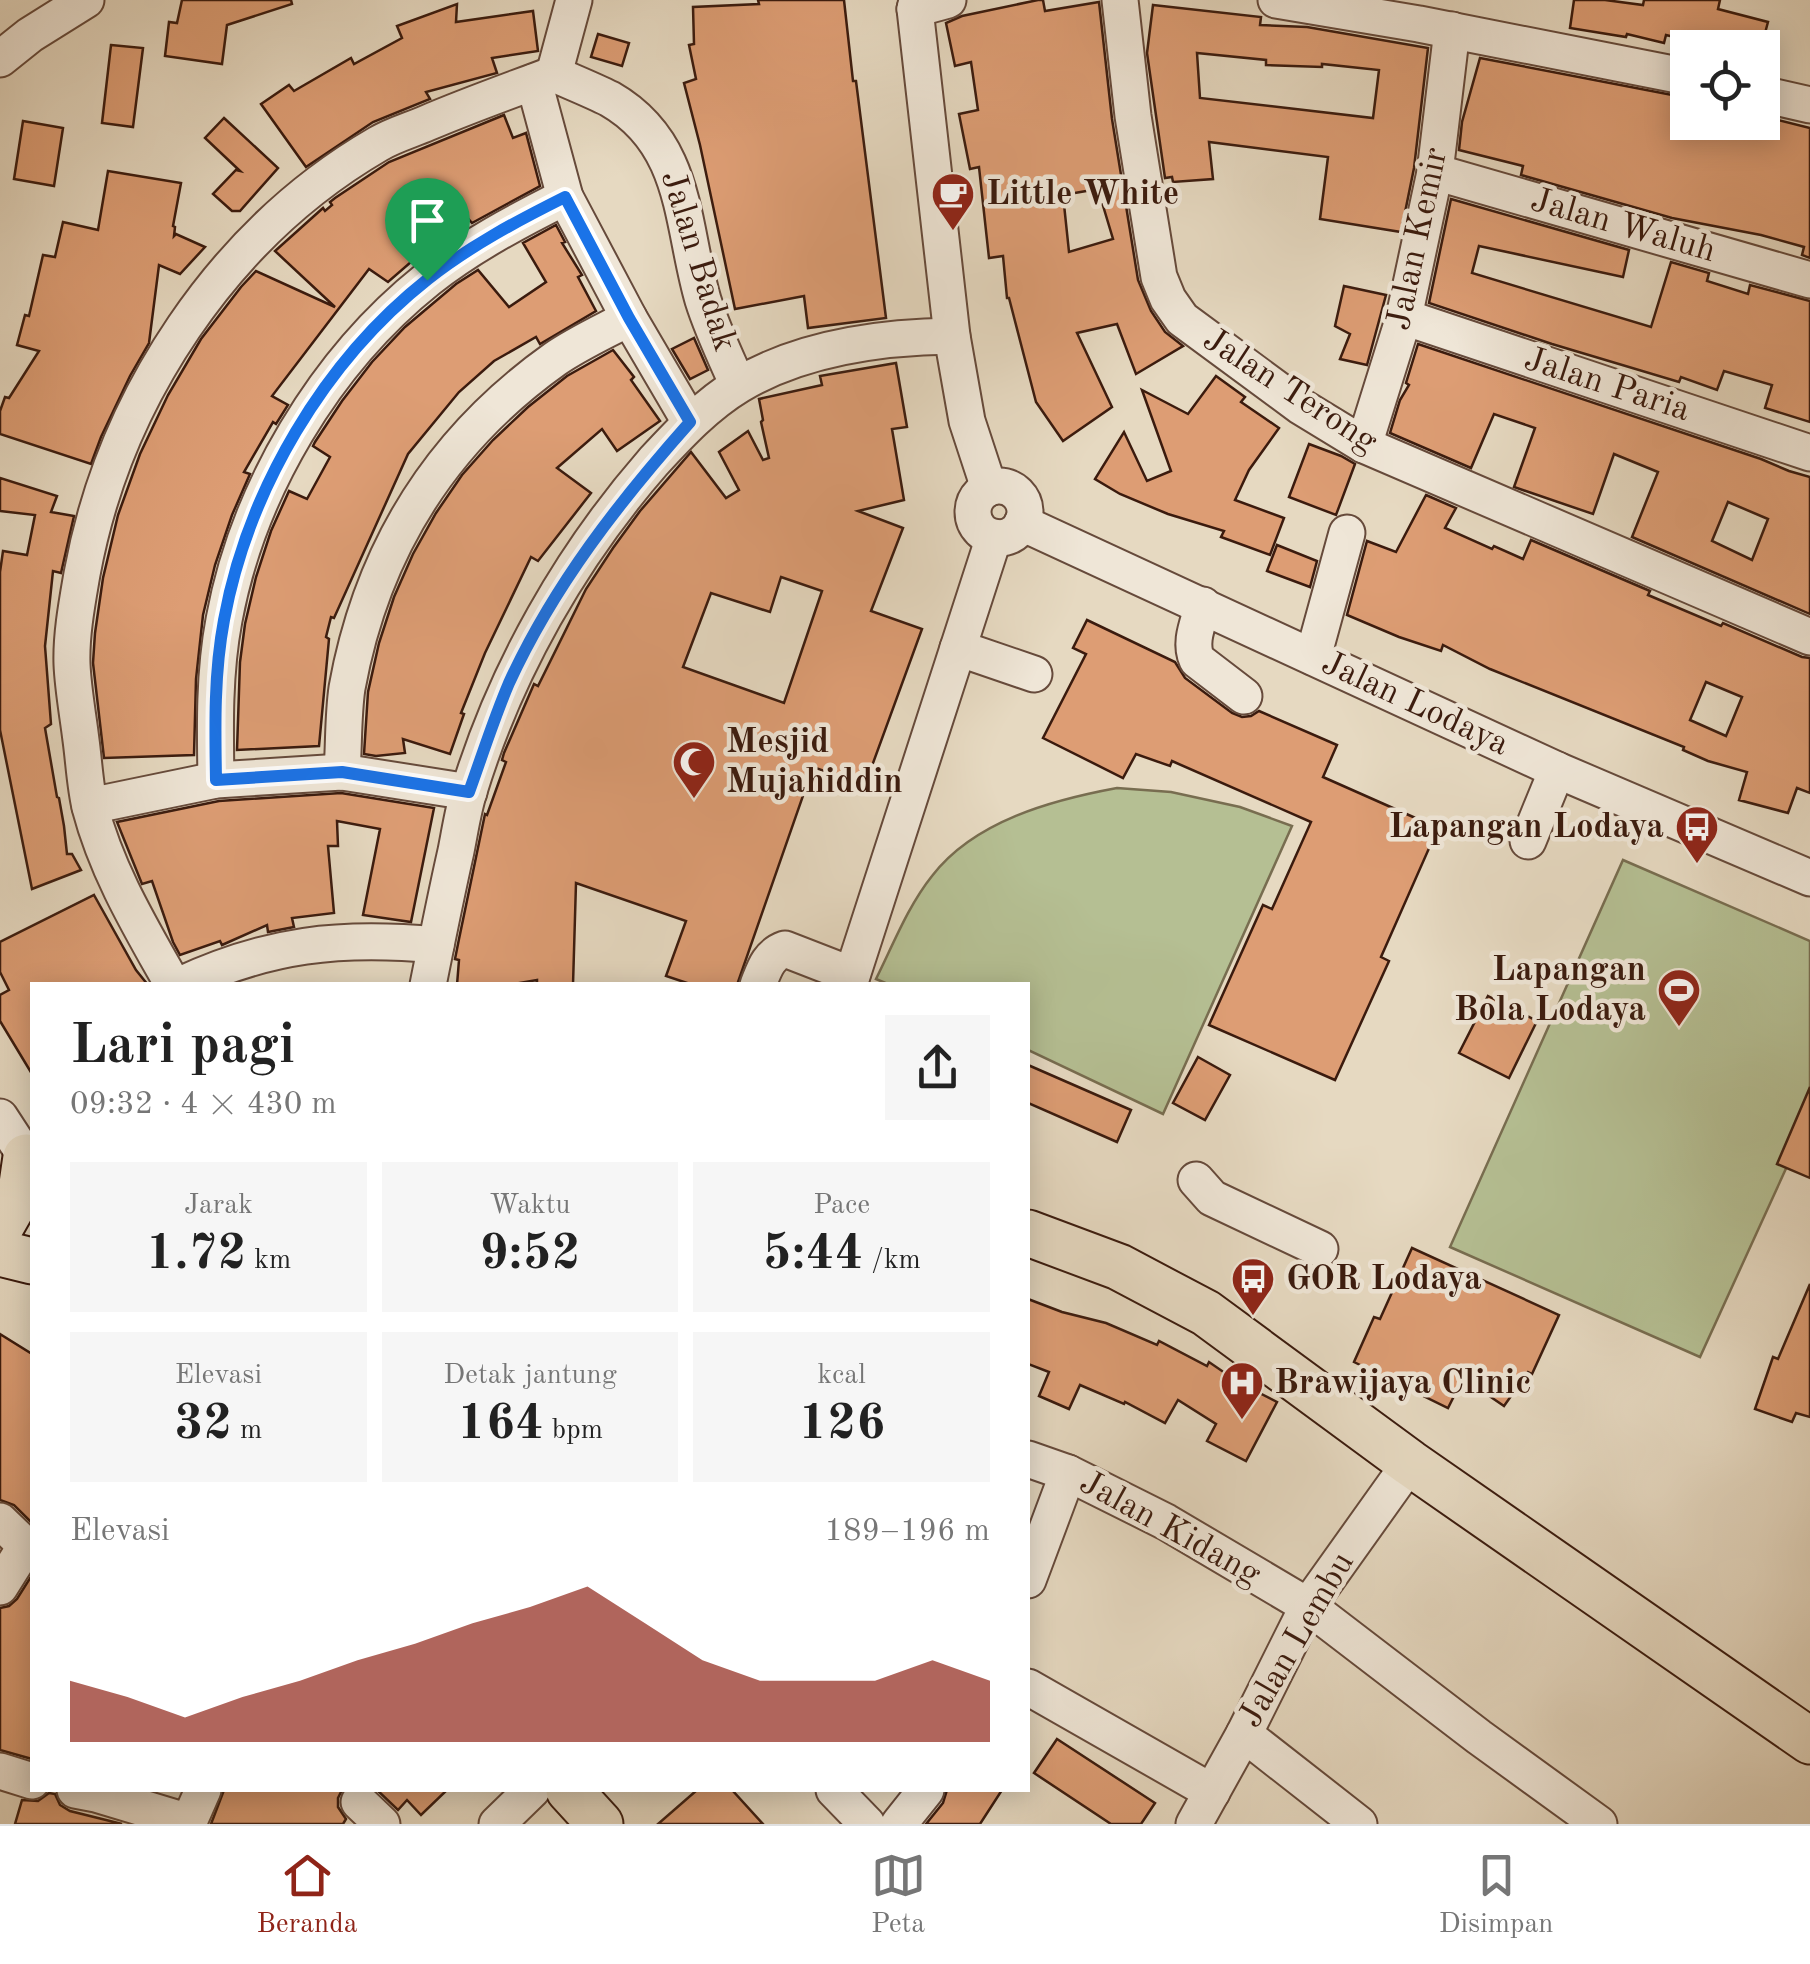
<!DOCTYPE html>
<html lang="id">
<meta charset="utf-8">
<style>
:root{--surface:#fff;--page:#f6f6f6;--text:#222;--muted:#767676;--line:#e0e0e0;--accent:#8f2418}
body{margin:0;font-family:"Old Standard TT",serif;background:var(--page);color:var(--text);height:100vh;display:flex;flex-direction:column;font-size:38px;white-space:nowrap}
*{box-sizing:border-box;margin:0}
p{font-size:32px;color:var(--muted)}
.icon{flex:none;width:55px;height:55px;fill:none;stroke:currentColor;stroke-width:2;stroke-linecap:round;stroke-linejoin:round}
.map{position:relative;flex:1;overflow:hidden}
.sheet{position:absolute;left:30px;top:982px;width:1000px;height:810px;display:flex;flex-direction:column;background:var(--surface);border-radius:0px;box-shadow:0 5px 25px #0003}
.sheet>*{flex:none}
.controls{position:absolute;left:1670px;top:30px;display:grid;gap:20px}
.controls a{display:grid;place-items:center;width:110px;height:110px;border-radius:0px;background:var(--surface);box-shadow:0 5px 25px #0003;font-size:50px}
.pin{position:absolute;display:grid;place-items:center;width:85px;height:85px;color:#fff;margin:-102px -42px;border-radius:50% 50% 50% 0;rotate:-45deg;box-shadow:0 0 10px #0007}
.pin .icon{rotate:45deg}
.round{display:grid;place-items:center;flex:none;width:105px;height:105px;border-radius:0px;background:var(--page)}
.summary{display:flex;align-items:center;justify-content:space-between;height:170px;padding:0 40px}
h1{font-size:55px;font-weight:800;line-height:75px}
.stats{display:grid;grid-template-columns:repeat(3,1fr);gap:15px;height:170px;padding:10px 40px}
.stats div{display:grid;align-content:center;border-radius:0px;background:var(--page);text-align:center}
.stats b{font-size:50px;font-weight:800}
.stats small{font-size:28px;font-weight:400}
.stats p{font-size:28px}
.chart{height:280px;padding:20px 40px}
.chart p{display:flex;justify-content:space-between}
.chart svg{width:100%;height:180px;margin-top:10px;fill:var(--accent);opacity:.7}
.tab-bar{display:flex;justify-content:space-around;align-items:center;height:140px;border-top:2px solid var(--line);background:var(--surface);font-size:28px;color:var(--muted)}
.tab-bar a{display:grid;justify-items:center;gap:5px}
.tab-bar .current{color:var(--accent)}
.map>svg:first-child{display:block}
.green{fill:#b5bf93;stroke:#786d50;stroke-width:2.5}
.building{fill:#dd9d74;stroke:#3b1b0e;stroke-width:2.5;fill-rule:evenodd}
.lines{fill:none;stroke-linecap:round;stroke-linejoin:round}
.minor-casing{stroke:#664a3b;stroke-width:39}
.major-casing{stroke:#3b1b0e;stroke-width:49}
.minor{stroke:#efe6d7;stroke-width:35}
.major{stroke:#e6d9c1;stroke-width:45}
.route-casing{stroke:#fff;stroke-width:20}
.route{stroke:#1a73e8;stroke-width:12}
.labels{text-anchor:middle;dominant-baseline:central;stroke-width:9;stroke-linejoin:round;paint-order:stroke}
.poi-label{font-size:35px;font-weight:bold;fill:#3b1b0e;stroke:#efe6d7;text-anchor:start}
.street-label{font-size:35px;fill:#3b1b0e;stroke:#efe6d7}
</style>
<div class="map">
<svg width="1810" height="1824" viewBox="0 0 1810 1824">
<rect width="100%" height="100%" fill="#e6d9c1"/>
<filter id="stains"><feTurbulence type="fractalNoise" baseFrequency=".002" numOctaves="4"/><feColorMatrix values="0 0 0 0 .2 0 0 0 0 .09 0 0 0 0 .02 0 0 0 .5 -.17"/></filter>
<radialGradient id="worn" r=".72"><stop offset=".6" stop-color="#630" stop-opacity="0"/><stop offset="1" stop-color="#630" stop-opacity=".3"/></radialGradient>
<g class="green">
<path d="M 1117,788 L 1171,792 L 1240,807 L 1292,826 L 1163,1114 L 1028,1050 L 1028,985 L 890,985 L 876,979 C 893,945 908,906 932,876 C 974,821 1052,800 1117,788 Z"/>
<path d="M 1623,860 L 1810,941 L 1810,1116 L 1700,1357 L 1450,1247 Z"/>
</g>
<g class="building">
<path d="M 182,0 L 291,0 L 292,4 L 227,25 L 222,64 L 165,56 L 169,22 L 177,23 Z"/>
<path d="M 758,0 L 844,0 L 853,81 L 856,81 L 886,318 L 808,328 L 804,296 L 735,309 L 700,145 L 684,83 L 696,79 L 689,45 L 694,44 L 693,7 L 759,4 Z"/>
<path d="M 1038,0 L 1043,0 L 1045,11 L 1099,2 L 1112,119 L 1138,280 L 1151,311 L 1165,332 L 1183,346 L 1136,374 L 1117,324 L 1077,333 L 1112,407 L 1063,441 L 1036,402 L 1009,298 L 1007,298 L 1003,256 L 989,258 L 979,167 L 970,169 L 959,114 L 978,110 L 971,62 L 955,66 L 946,23 L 962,16 ZM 1098,189 L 1113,239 L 1069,252 L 1063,195 Z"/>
<path d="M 1574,0 L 1605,0 L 1643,5 L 1644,0 L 1720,0 L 1718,9 L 1768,22 L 1761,48 L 1721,48 L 1666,35 L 1664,43 L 1627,34 L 1626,37 L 1570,28 Z"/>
<path d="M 457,4 L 456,22 L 533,11 L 538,51 L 492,58 L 497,73 L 426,92 L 430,99 L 373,122 L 306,167 L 261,104 L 289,85 L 294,91 L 351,58 L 354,64 L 402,38 L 397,26 Z"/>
<path d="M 1153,5 L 1261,17 L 1260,25 L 1307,27 L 1428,48 L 1414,168 L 1401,232 L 1320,219 L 1328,157 L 1209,142 L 1213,179 L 1173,182 L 1172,177 L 1165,178 L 1147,53 ZM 1197,53 L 1266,60 L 1266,65 L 1322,67 L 1322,64 L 1379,70 L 1373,118 L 1200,98 Z"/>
<path d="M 598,34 L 629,43 L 622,66 L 591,57 Z"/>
<path d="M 111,45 L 143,48 L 133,127 L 102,123 Z"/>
<path d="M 1480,58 L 1688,98 L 1688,122 L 1762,122 L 1762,116 L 1810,128 L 1810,258 L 1802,255 L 1804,247 L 1761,235 L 1672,218 L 1521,175 L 1523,166 L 1459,150 L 1462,122 Z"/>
<path d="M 504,115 L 513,138 L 526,133 L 540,186 L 472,223 L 465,215 L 388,282 L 369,269 L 272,396 L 288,405 L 276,424 L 273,422 L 244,472 L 250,474 L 232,515 L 215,565 L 203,615 L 196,679 L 194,755 L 104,758 L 93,663 L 95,633 L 103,578 L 118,515 L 140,454 L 168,395 L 201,339 L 241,287 L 256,271 L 335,307 L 275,251 L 323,208 L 325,211 L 332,205 L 330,202 L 335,198 L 389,162 Z"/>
<path d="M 224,118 L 278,168 L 240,211 L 232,211 L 213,194 L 236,170 L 240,171 L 205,138 Z"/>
<path d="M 23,121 L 63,128 L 54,186 L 14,179 Z"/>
<path d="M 108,171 L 181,183 L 173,226 L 175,227 L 174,236 L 176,234 L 205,247 L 180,274 L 159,265 L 149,343 L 130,376 L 101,437 L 91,464 L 0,434 L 0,411 L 5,397 L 9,398 L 39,351 L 17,345 L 25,315 L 29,316 L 43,255 L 55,257 L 63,222 L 98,230 Z"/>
<path d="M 1451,199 L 1629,250 L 1623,277 L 1479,246 L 1472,273 L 1651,327 L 1671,262 L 1709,273 L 1707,281 L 1748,294 L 1750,285 L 1810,301 L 1810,422 L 1765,408 L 1772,385 L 1724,371 L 1717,390 L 1681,377 L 1679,382 L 1552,344 L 1429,303 Z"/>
<path d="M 556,225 L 565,242 L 562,243 L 582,275 L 578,277 L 596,311 L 540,344 L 536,337 L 494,361 L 459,392 L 408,454 L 334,618 L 331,617 L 326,637 L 329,639 L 319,746 L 237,750 L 240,662 L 245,624 L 256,577 L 271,531 L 289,491 L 307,499 L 330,457 L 313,446 L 315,442 L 342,401 L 372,362 L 405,327 L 456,284 L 478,270 L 509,307 L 546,282 L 523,243 Z"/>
<path d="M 1344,286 L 1386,295 L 1367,365 L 1340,359 L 1350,334 L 1335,326 Z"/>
<path d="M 694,338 L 708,370 L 690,379 L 672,349 Z"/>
<path d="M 1418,344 L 1761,459 L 1789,471 L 1810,477 L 1810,614 L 1632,537 L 1658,472 L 1614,454 L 1593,514 L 1514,487 L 1535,428 L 1494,414 L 1471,468 L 1390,433 L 1400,400 L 1409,385 L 1406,383 ZM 1728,502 L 1768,519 L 1752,560 L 1712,541 Z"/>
<path d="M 613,350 L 634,377 L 631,380 L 660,421 L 617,451 L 602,429 L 557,468 L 591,493 L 538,561 L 531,557 L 485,653 L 461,713 L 464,714 L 450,754 L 403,739 L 405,753 L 376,756 L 364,754 L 368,692 L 379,643 L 394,597 L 413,554 L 436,513 L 462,475 L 493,440 L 528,407 L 567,376 Z"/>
<path d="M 896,363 L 907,427 L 892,429 L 904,500 L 858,511 L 903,528 L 871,611 L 922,629 L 865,785 L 813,767 L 737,985 L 693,985 L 666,976 L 686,921 L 576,883 L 573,985 L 537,985 L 537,980 L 508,985 L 457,985 L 459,960 L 455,959 L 459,939 L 485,814 L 487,815 L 506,762 L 502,760 L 504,753 L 534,684 L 538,686 L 586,589 L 613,548 L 640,511 L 691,452 L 726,498 L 739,490 L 719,452 L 748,431 L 763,460 L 769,458 L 761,422 L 763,420 L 759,399 L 822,385 L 820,376 ZM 781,577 L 822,591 L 784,703 L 683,667 L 711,593 L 770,612 Z"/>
<path d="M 1216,376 L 1245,397 L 1241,402 L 1279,428 L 1249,470 L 1235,500 L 1284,518 L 1270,555 L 1221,537 L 1224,531 L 1168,514 L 1120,494 L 1095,479 L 1124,432 L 1147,481 L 1171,471 L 1142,390 L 1188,414 Z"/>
<path d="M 1309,444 L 1341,456 L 1355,464 L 1336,515 L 1289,497 Z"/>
<path d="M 0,478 L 57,496 L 51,512 L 74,516 L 61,573 L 53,571 L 45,646 L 51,724 L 45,728 L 57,797 L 59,798 L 64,826 L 67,854 L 72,854 L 81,870 L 32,889 L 0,730 L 0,572 L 3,551 L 27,555 L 35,515 L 0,511 Z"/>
<path d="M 1426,495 L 1456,508 L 1445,528 L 1492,549 L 1494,546 L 1523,559 L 1531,540 L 1650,591 L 1648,595 L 1721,626 L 1723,623 L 1802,657 L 1810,658 L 1810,793 L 1797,788 L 1788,813 L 1739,800 L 1747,772 L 1708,761 L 1683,750 L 1684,747 L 1490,669 L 1443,645 L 1441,651 L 1399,637 L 1347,615 L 1367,541 L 1396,552 ZM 1706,682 L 1742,697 L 1726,736 L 1690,720 Z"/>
<path d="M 1277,545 L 1317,561 L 1310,587 L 1267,571 Z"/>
<path d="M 1087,620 L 1175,662 L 1185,678 L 1232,713 L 1242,717 L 1251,716 L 1259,711 L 1337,745 L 1323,777 L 1438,828 L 1381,957 L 1389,961 L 1335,1080 L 1209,1025 L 1263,905 L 1272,909 L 1311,822 L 1172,761 L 1170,766 L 1136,754 L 1123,778 L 1043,738 L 1086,654 L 1073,648 Z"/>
<path d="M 341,793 L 434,808 L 411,922 L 363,915 L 380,829 L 337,821 L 338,846 L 328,846 L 334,913 L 292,918 L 294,927 L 268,932 L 267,925 L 222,945 L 220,941 L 180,955 L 173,942 L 152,881 L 142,884 L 117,822 L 219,801 Z"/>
<path d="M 94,895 L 136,970 L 148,985 L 32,985 L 32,1074 L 0,1021 L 0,995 L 9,990 L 0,972 L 0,942 Z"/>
<path d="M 1488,996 L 1537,1021 L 1509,1078 L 1459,1053 Z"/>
<path d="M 1198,1057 L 1230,1075 L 1205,1120 L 1173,1103 Z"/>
<path d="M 1028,1065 L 1131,1110 L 1117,1142 L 1028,1103 Z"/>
<path d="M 1810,1087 L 1810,1178 L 1777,1164 Z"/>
<path d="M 1412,1248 L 1559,1315 L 1532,1374 L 1528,1372 L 1504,1406 L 1463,1378 L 1448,1408 L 1354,1362 L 1374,1317 L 1380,1319 Z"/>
<path d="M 1810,1284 L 1810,1417 L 1796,1413 L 1792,1422 L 1755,1409 L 1773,1357 L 1778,1359 Z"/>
<path d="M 1028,1299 L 1062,1312 L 1106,1323 L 1157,1345 L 1159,1341 L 1207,1366 L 1209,1362 L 1238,1382 L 1277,1402 L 1246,1461 L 1207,1441 L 1216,1424 L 1178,1400 L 1165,1423 L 1125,1402 L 1124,1404 L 1080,1385 L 1069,1409 L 1039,1396 L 1049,1372 L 1028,1364 Z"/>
<path d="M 0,1334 L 32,1354 L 32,1523 L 14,1505 L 0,1500 Z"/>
<path d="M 32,1575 L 32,1759 L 0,1750 L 0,1608 L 9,1606 L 17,1599 Z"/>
<path d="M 1057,1739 L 1155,1803 L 1141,1824 L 1111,1824 L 1034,1773 Z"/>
<path d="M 224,1790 L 342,1790 L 338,1798 L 338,1807 L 346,1819 L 343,1824 L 211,1824 Z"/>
<path d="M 377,1790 L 447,1790 L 421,1815 L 407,1800 L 398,1810 Z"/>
<path d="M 697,1790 L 732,1790 L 763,1824 L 658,1824 Z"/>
<path d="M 947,1790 L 1002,1790 L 980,1824 L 926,1824 L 943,1803 Z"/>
<path d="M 49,1793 L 55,1794 L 60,1805 L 70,1811 L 122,1824 L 15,1824 L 22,1800 L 38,1801 Z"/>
</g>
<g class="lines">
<g class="minor-casing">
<g id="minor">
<path d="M 917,0 L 915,9 L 952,336 L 967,421 L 989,488"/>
<path d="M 1120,0 L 1133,116 L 1159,277 L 1168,299 L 1182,319 L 1300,406 L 1364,445 L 1810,637"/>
<path d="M 1276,0 L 1419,24 L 1688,77"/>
<path d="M 915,9 L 948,0"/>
<path d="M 0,59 L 30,35 L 86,0"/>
<path d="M 554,74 C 572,82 592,90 610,99 C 688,144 681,225 703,300 C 712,329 726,358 738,385"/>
<path d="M 554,74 L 574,0"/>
<path d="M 534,82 L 565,197 L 629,318 L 690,422"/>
<path d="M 1762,94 L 1810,105"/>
<path d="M 1435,172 L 1810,280"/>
<path d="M 1404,317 L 1810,453"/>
<path d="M 1364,445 L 1404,317 L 1435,172 L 1452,30"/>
<circle cx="999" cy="512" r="26"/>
<path d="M 1022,523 L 1557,770 L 1810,878"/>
<path d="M 1203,605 C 1198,624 1189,642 1197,660 L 1244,696"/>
<path d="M 958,648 L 1034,674"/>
<path d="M 1313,657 L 1347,533"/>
<path d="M 342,772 C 344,744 343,715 347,688 C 372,550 441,440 555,359 C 578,343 605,331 629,318"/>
<path d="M 216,780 C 215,726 214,673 224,620 C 248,490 325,361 428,279 C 470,246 517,221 565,197"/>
<path d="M 90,806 L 216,780 L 342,772 L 469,792"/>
<path d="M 1528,841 L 1557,770"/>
<path d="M 173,985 C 141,928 107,872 90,807 C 85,786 84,762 81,740 C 78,715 73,689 72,664 C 71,635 77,603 82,574 C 114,399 223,234 378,144 C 393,135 411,130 427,123 C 469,105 512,90 554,74"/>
<path d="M 180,985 C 268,944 340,936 436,945"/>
<path d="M 428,985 C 437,940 446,895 456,851 C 460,831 463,810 469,791 C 506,670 571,556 654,461 C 680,433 706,405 739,385 C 801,348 881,337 952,336"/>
<path d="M 758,985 C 764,970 768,955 785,949 L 852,975"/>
<path d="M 849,985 L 994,537"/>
<path d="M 0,1117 L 32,1166"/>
<path d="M 1196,1180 L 1212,1198 L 1320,1249"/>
<path d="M 1028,1459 L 1068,1473 L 1166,1522 L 1308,1606 L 1479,1737 L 1599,1824"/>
<path d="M 0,1521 L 32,1552"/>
<path d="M 1028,1580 L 1068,1473"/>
<path d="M 0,1587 L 27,1544"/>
<path d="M 1028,1687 L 1212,1792"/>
<path d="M 1244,1734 L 1359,1824"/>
<path d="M 0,1771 L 32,1781"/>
<path d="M 75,1790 L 96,1794 L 189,1822"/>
<path d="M 834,1790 L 867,1824"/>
<path d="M 359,1802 L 382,1824"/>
<path d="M 188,1824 L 203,1790"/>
<path d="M 497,1824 L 532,1790"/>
<path d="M 899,1824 L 926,1790"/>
<path d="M 1194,1824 L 1244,1734 L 1308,1606 L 1410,1463"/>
</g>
</g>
<g class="major-casing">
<g id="major">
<path d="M 0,1228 L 21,1191 L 26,1157"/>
<path d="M 1028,1233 L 1119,1267 L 1206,1313 L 1410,1463 L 1810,1741"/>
<path d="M 0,1253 L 32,1261"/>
<path d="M 569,1790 L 600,1824"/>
</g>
</g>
<use href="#minor" class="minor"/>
<use href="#major" class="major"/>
</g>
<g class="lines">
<g class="route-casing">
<path id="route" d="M 565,197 L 629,318 L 690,422 C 619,502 554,585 509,683 C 494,718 482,756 469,792 L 342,772 L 216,780 C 215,726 214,673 224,620 C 248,490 324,361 428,279 C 470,246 517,221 565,197 Z"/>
</g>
<use href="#route" class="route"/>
</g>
<defs>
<g id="cafe-pin" transform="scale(2.25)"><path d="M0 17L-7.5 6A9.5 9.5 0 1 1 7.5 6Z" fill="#8f2418" stroke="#efe6d7"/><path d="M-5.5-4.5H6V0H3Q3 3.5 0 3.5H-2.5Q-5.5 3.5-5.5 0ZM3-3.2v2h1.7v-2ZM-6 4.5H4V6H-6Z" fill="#fff"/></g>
<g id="mosque-pin" transform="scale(2.25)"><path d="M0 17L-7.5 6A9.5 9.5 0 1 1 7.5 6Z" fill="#8f2418" stroke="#efe6d7"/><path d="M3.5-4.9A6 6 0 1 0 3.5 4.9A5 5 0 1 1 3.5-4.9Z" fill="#fff"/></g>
<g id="bus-pin" transform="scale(2.25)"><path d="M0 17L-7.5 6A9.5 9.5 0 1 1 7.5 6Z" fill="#8f2418" stroke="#efe6d7"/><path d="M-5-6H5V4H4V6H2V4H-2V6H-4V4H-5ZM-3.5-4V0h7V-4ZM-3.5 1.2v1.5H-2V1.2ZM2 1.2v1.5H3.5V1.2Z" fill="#fff"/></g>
<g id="stadium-pin" transform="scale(2.25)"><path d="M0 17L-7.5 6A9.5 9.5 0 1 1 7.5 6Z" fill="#8f2418" stroke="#efe6d7"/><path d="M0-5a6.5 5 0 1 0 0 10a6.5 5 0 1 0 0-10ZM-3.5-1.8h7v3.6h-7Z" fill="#fff"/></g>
<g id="hospital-pin" transform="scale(2.25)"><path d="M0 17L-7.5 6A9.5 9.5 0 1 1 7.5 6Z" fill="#8f2418" stroke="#efe6d7"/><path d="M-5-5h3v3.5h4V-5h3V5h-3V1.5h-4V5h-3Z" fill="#fff"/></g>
</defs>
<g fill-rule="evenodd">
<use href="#cafe-pin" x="953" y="194"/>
<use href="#mosque-pin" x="694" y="762"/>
<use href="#bus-pin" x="1697" y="827"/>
<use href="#stadium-pin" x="1679" y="990"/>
<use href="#bus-pin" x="1253" y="1279"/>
<use href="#hospital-pin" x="1242" y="1383"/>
</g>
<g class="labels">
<g class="poi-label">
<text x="986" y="194">Little White</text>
<text x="726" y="742">Mesjid<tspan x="726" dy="40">Mujahiddin</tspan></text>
<text x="1664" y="827" text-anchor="end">Lapangan Lodaya</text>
<text x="1646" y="970" text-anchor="end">Lapangan<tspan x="1646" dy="40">Bola Lodaya</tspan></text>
<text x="1286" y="1279">GOR Lodaya</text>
<text x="1274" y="1383">Brawijaya Clinic</text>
</g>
<g class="street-label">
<text transform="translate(1623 226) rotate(16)">Jalan Waluh</text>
<text transform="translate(1418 239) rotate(-78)">Jalan Kemir</text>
<text transform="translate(698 261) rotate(73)">Jalan Badak</text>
<text transform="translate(1607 385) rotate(18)">Jalan Paria</text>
<text transform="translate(1290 391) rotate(33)">Jalan Terong</text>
<text transform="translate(1415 704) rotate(25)">Jalan Lodaya</text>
<text transform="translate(1170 1529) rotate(29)">Jalan Kidang</text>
<text transform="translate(1297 1640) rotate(-60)">Jalan Lembu</text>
</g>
</g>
<rect width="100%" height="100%" filter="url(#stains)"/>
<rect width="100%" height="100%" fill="url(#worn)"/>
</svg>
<div class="controls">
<a><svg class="icon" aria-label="locate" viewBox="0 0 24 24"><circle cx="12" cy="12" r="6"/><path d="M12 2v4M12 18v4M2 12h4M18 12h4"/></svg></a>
</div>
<div class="pin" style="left:427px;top:280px;background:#1e9e55"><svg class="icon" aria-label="arrive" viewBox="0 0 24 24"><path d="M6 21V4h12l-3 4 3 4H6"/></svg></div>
<section class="sheet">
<div class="summary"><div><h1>Lari pagi</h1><p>09:32 · 4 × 430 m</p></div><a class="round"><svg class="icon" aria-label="share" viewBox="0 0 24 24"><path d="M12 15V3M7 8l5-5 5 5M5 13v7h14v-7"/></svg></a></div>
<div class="stats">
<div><p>Jarak</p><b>1.72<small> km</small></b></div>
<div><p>Waktu</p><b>9:52</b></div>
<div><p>Pace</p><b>5:44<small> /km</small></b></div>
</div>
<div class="stats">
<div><p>Elevasi</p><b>32<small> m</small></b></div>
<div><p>Detak jantung</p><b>164<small> bpm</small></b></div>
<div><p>kcal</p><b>126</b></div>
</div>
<div class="chart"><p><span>Elevasi</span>189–196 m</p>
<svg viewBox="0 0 160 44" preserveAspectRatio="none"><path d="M0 44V29L10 33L20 38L30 33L40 29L50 24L60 20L70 15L80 11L90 6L100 15L110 24L120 29L130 29L140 29L150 24L160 29V44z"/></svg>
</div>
</section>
</div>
<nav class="tab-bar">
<a class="current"><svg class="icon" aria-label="home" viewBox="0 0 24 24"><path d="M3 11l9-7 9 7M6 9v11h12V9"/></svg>Beranda</a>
<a><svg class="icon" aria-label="map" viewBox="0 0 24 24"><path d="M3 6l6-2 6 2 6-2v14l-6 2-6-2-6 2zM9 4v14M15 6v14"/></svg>Peta</a>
<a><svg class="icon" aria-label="saved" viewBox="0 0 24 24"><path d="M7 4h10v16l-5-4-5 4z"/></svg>Disimpan</a>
</nav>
